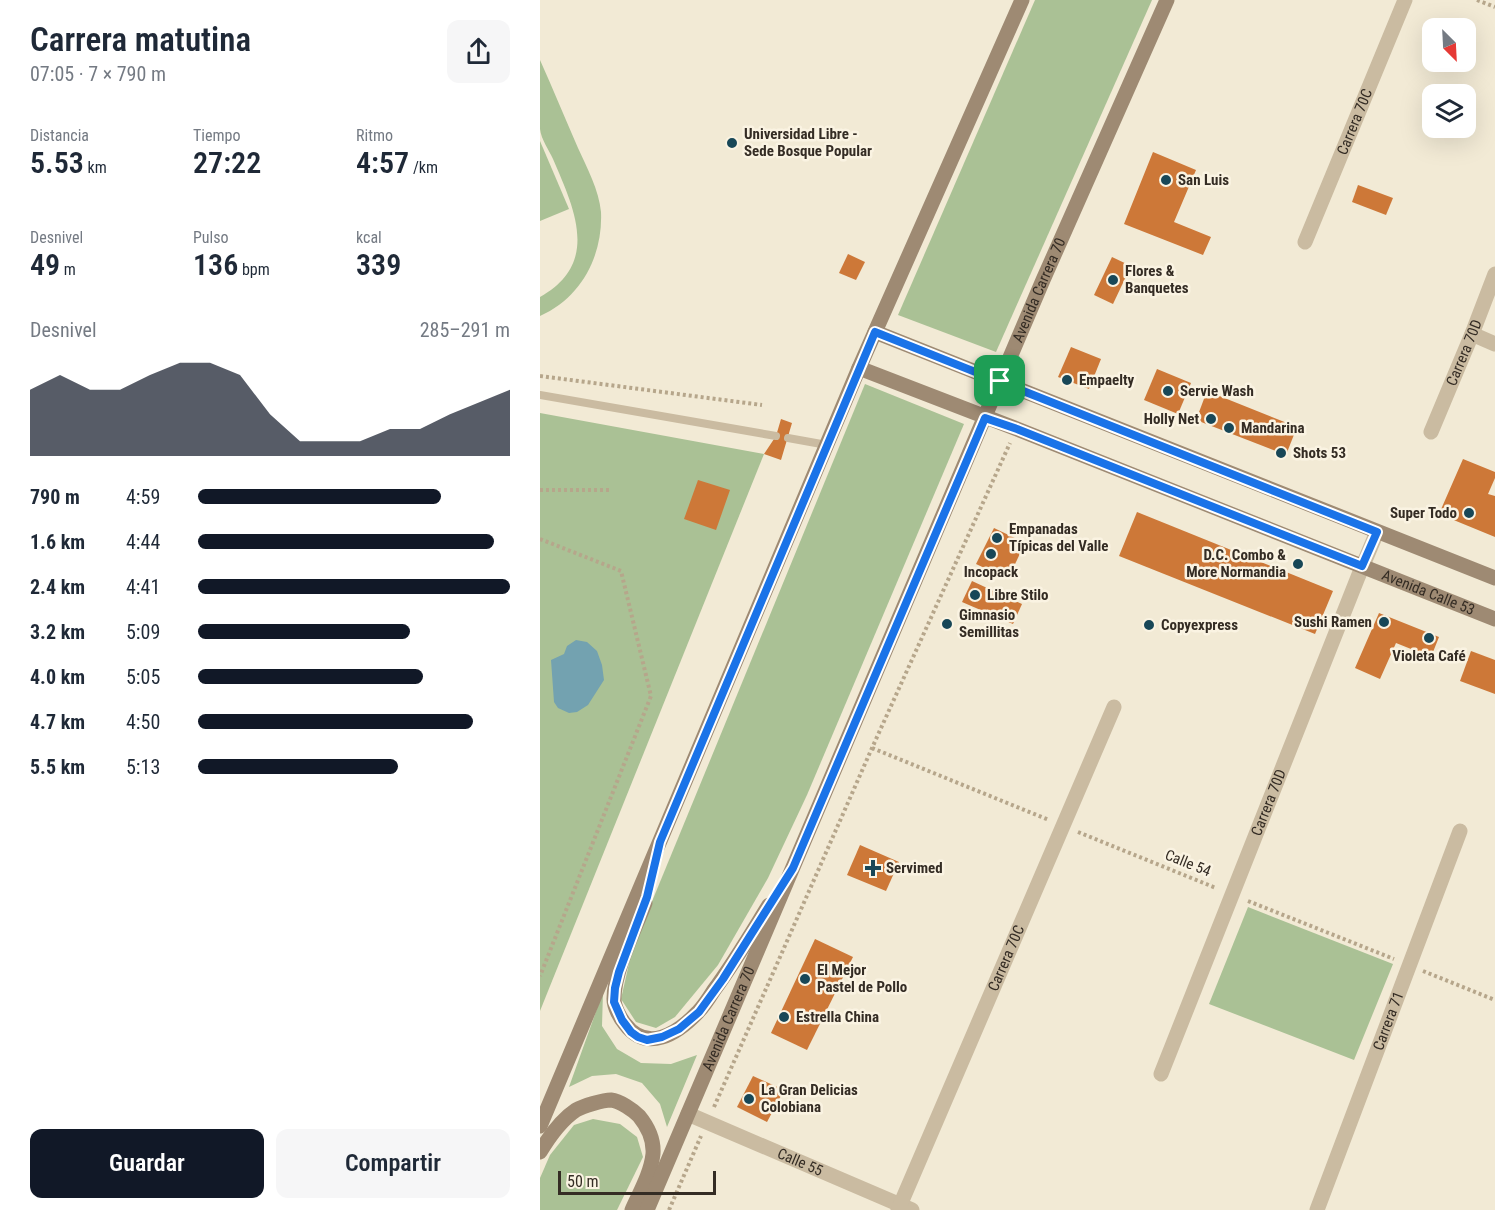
<!DOCTYPE html>
<html lang="es">
<meta charset="utf-8">
<style>
:root{--surface:#fff;--page:#f6f6f7;--text:#1f2937;--muted:#747a83;--accent:#111827}
body{margin:0;font-family:"Roboto Condensed",sans-serif;background:var(--page);color:var(--text);height:100vh;display:flex;flex-direction:column;font-size:22px;white-space:nowrap}
*{box-sizing:border-box;margin:0}
p{font-size:20px;color:var(--muted)}
.icon{flex:none;width:33px;height:33px;fill:none;stroke:currentColor;stroke-width:2;stroke-linecap:round;stroke-linejoin:round}
.map{position:relative;flex:1;overflow:hidden}
.panel{display:flex;flex-direction:column;background:var(--surface);width:540px}
.panel>*{flex:none}
.needle{width:39px;rotate:156deg}
.controls{position:absolute;left:882px;top:18px;display:grid;gap:12px}
.controls a{display:grid;place-items:center;width:54px;height:54px;border-radius:12px;background:var(--surface);box-shadow:0 6px 24px #0002;font-size:30px}
.scale{position:absolute;left:18px;bottom:15px;width:158px;box-sizing:border-box;padding-left:6px;border:3px solid #342c24;border-top:0;font-size:16px;line-height:21px;white-space:nowrap;color:#342c24;-webkit-text-stroke:4px #faf3e2;paint-order:stroke}
.pin{position:absolute;display:grid;place-items:center;width:51px;height:51px;color:#fff;margin:-26px;border-radius:12px;box-shadow:0 3px 9px #0006}
.round{display:grid;place-items:center;flex:none;width:63px;height:63px;border-radius:12px;background:var(--page)}
.overview{display:flex;align-items:center;justify-content:space-between;height:102px;padding:0 30px}
h1{font-size:33px;font-weight:600;line-height:45px}
.figures{display:grid;grid-template-columns:repeat(3,1fr);gap:9px;height:102px;padding:6px 30px}
.figures div{display:grid;align-content:center}
.figures b{font-size:30px;font-weight:600}
.figures small{font-size:16px;font-weight:400}
.figures p{font-size:16px}
.chart{height:168px;padding:12px 30px}
.chart p{display:flex;justify-content:space-between}
.chart svg{width:100%;height:108px;margin-top:6px;fill:var(--accent);opacity:.7}
.primary-button{display:flex;gap:12px;margin-top:auto;padding:12px 30px}
.primary-button a{flex:1;height:69px;border-radius:12px;background:var(--accent);color:#fff;font-size:24px;font-weight:600;line-height:69px;text-align:center}
.primary-button a+a{background:var(--page);color:var(--text)}
ul{padding:0 30px;list-style:none;font-size:20px}
li{display:grid;grid-template-columns:96px 72px 1fr;align-items:center;height:45px}
li i{height:15px;border-radius:8px;background:var(--accent)}
main{display:flex;flex:1;min-height:0}
.map>svg:first-child{display:block}
.green{fill:#aac195}
.water{fill:#73a2b0}
.building{fill:#cd7838}
.lines{fill:none;stroke-linecap:round;stroke-linejoin:round}
.path{stroke:#b6a68b;stroke-width:4;stroke-dasharray:3 3;stroke-linecap:butt}
.lane{stroke:#cabba1;stroke-width:8}
.street{stroke:#cabba1;stroke-width:15}
.secondary{stroke:#9e8a73;stroke-width:15}
.route-casing{stroke:#fff;stroke-width:12}
.route{stroke:#1a73e8;stroke-width:8}
.poi-dot{fill:#184757;stroke:#faf3e2;stroke-width:2}
.labels{text-anchor:middle;dominant-baseline:central;stroke-width:5;stroke-linejoin:round;paint-order:stroke}
.street-label{font-size:15px;fill:#342c24;stroke:#faf3e2}
.poi-label{font-size:15px;font-weight:bold;fill:#342c24;stroke:#faf3e2;text-anchor:start}
</style>
<main>
<section class="panel">
<div class="overview"><div><h1>Carrera matutina</h1><p>07:05 · 7 × 790 m</p></div><a class="round"><svg class="icon" aria-label="share" viewBox="0 0 24 24"><path d="M12 15V3M7 8l5-5 5 5M5 13v7h14v-7"/></svg></a></div>
<div class="figures">
<div><p>Distancia</p><b>5.53<small> km</small></b></div>
<div><p>Tiempo</p><b>27:22</b></div>
<div><p>Ritmo</p><b>4:57<small> /km</small></b></div>
</div>
<div class="figures">
<div><p>Desnivel</p><b>49<small> m</small></b></div>
<div><p>Pulso</p><b>136<small> bpm</small></b></div>
<div><p>kcal</p><b>339</b></div>
</div>
<div class="chart"><p><span>Desnivel</span>285–291 m</p>
<svg viewBox="0 0 160 44" preserveAspectRatio="none"><path d="M0 44V17L10 11L20 17L30 17L40 11L50 6L60 6L70 11L80 27L90 38L100 38L110 38L120 33L130 33L140 27L150 22L160 17V44z"/></svg>
</div>
<ul>
<li><b>790 m</b>4:59<i style="width:78%"></i></li>
<li><b>1.6 km</b>4:44<i style="width:95%"></i></li>
<li><b>2.4 km</b>4:41<i style="width:100%"></i></li>
<li><b>3.2 km</b>5:09<i style="width:68%"></i></li>
<li><b>4.0 km</b>5:05<i style="width:72%"></i></li>
<li><b>4.7 km</b>4:50<i style="width:88%"></i></li>
<li><b>5.5 km</b>5:13<i style="width:64%"></i></li>
</ul>
<div class="primary-button"><a>Guardar</a><a>Compartir</a></div>
</section>
<div class="map">
<svg width="955" height="1210" viewBox="0 0 955 1210">
<rect width="100%" height="100%" fill="#f2ead5"/>
<g class="green">
<path d="M 495,0 L 612,0 L 456,352 L 358,315 Z"/>
<path d="M 0,60 C 13,89 25,118 38,148 C 47,168 59,190 61,212 C 63,256 41,298 0,316 L 0,297 C 61,263 34,208 13,159 C 9,150 1,139 0,129 C 0,122 0,113 0,106 C 0,90 0,75 0,60 Z"/>
<path d="M 0,141 L 29,209 L 0,221 Z"/>
<path d="M 325,384 L 424,424 L 267,795 L 228,878 L 178,965 L 135,1017 L 116,1028 L 96,1022 L 81,999 L 92,950 Z"/>
<path d="M 0,413 L 224,454 L 0,1011 Z"/>
<path d="M 708,907 L 853,964 L 814,1060 L 669,1004 Z"/>
<path d="M 63,992 L 62,1026 L 77,1049 L 101,1063 L 131,1064 L 157,1055 L 127,1127 L 120,1104 L 102,1083 L 76,1074 L 52,1076 L 29,1087 Z"/>
<path d="M 53,1119 L 80,1124 L 97,1137 L 103,1157 L 77,1210 L 0,1210 L 0,1178 L 10,1155 L 34,1125 Z"/>
</g>
<path class="water" d="M 36,640 L 47,642 L 57,651 L 62,665 L 64,680 L 48,705 L 37,712 L 29,713 L 18,708 L 14,702 L 11,660 L 24,654 L 27,646 Z"/>
<g class="building">
<path d="M 613,152 L 656,170 L 634,222 L 671,237 L 663,255 L 584,224 Z"/>
<path d="M 818,185 L 853,198 L 846,215 L 812,202 Z"/>
<path d="M 308,254 L 325,262 L 316,280 L 299,273 Z"/>
<path d="M 572,257 L 591,266 L 573,304 L 554,295 Z"/>
<path d="M 531,347 L 561,359 L 549,389 L 518,377 Z"/>
<path d="M 617,369 L 651,383 L 638,414 L 604,400 Z"/>
<path d="M 667,391 L 757,427 L 746,455 L 656,420 Z"/>
<path d="M 241,419 L 252,423 L 241,460 L 224,454 L 236,436 Z"/>
<path d="M 923,459 L 955,472 L 955,478 L 948,494 L 955,496 L 955,537 L 899,514 Z"/>
<path d="M 158,480 L 190,490 L 176,530 L 144,519 Z"/>
<path d="M 597,512 L 793,591 L 775,634 L 579,556 Z"/>
<path d="M 454,528 L 485,543 L 468,579 L 436,564 Z"/>
<path d="M 432,581 L 482,604 L 473,624 L 422,602 Z"/>
<path d="M 839,613 L 899,637 L 891,657 L 856,643 L 840,679 L 815,668 Z"/>
<path d="M 931,651 L 955,660 L 955,694 L 920,681 Z"/>
<path d="M 320,845 L 359,862 L 346,891 L 307,875 Z"/>
<path d="M 275,939 L 313,957 L 267,1050 L 231,1033 Z"/>
<path d="M 213,1076 L 244,1090 L 227,1122 L 197,1107 Z"/>
</g>
<g class="lines">
<g class="path">
<path d="M 937,0 L 955,7"/>
<path d="M 0,376 L 222,405"/>
<path d="M 0,490 L 71,490"/>
<path d="M 0,539 L 81,571 L 111,696 L 0,976"/>
<path d="M 332,748 L 509,820"/>
<path d="M 538,832 L 676,888"/>
<path d="M 708,901 L 854,959"/>
<path d="M 883,971 L 955,1000"/>
<path d="M 174,1107 L 332,748 L 470,443"/>
<path d="M 129,1210 L 161,1136"/>
</g>
<g class="lane">
<path d="M 0,395 L 236,436"/>
<path d="M 248,438 L 287,445"/>
</g>
<g class="street">
<path id="s1" d="M 765,242 L 865,0"/>
<path d="M 932,334 L 955,344"/>
<path id="s2" d="M 891,432 L 932,334 L 955,274"/>
<path id="s3" d="M 621,1074 L 818,577 L 837,532"/>
<path id="s4" d="M 148,1114 L 372,1210"/>
<path id="s5" d="M 358,1210 L 574,707"/>
<path id="s6" d="M 777,1210 L 920,831"/>
</g>
<g class="secondary">
<path d="M 335,332 L 955,578"/>
<path id="s7" d="M 319,368 L 477,429 L 955,619"/>
<path d="M 105,903 C 95,929 74,971 74,999 C 74,1007 80,1018 85,1024 C 107,1053 137,1034 158,1012 C 164,1006 169,998 174,990 C 194,963 211,934 229,905"/>
<path d="M 0,1126 L 319,368 L 482,0"/>
<path d="M 0,1152 C 9,1137 21,1120 36,1110 C 43,1106 63,1100 71,1100 C 80,1101 93,1110 99,1116 C 108,1127 114,1140 113,1154 C 111,1173 100,1192 92,1210"/>
<path id="s8" d="M 107,1210 L 503,280 L 627,0"/>
</g>
</g>
<g class="lines">
<g class="route-casing">
<path id="route" d="M 335,332 L 837,532 L 822,566 L 477,429 L 445,418 L 253,868 L 183,979 L 159,1012 L 139,1029 L 122,1037 L 107,1040 L 98,1037 L 91,1032 L 82,1020 L 74,1002 L 75,988 L 79,972 L 107,897 L 120,842 Z"/>
</g>
<use href="#route" class="route"/>
</g>
<g class="poi-dot">
<circle cx="192" cy="143" r="6"/>
<circle cx="626" cy="180" r="6"/>
<circle cx="573" cy="280" r="6"/>
<circle cx="527" cy="380" r="6"/>
<circle cx="628" cy="391" r="6"/>
<circle cx="671" cy="419" r="6"/>
<circle cx="689" cy="428" r="6"/>
<circle cx="741" cy="453" r="6"/>
<circle cx="929" cy="513" r="6"/>
<circle cx="457" cy="538" r="6"/>
<circle cx="451" cy="554" r="6"/>
<circle cx="758" cy="564" r="6"/>
<circle cx="435" cy="595" r="6"/>
<circle cx="844" cy="622" r="6"/>
<circle cx="407" cy="624" r="6"/>
<circle cx="609" cy="625" r="6"/>
<circle cx="889" cy="638" r="6"/>
<path d="M330 859h6v6h6v6h-6v6h-6v-6h-6v-6h6z"/>
<circle cx="265" cy="979" r="6"/>
<circle cx="244" cy="1017" r="6"/>
<circle cx="209" cy="1099" r="6"/>
</g>
<g class="labels">
<g class="street-label">
<text stroke="none"><textPath href="#s1" startOffset="130">Carrera 70C</textPath></text>
<text stroke="none"><textPath href="#s8" startOffset="1000">Avenida Carrera 70</textPath></text>
<text stroke="none"><textPath href="#s2" startOffset="86">Carrera 70D</textPath></text>
<text stroke="none"><textPath href="#s7" startOffset="612">Avenida Calle 53</textPath></text>
<text stroke="none"><textPath href="#s3" startOffset="292">Carrera 70D</textPath></text>
<text transform="translate(648 863) rotate(22)">Calle 54</text>
<text stroke="none"><textPath href="#s5" startOffset="274">Carrera 70C</textPath></text>
<text stroke="none"><textPath href="#s8" startOffset="208">Avenida Carrera 70</textPath></text>
<text stroke="none"><textPath href="#s6" startOffset="202">Carrera 71</textPath></text>
<text stroke="none"><textPath href="#s4" startOffset="122">Calle 55</textPath></text>
</g>
<g class="poi-label">
<text x="204" y="134">Universidad Libre -<tspan x="204" dy="17">Sede Bosque Popular</tspan></text>
<text x="638" y="180">San Luis</text>
<text x="585" y="271">Flores &amp;<tspan x="585" dy="17">Banquetes</tspan></text>
<text x="539" y="380">Empaelty</text>
<text x="640" y="391">Servie Wash</text>
<text x="659" y="419" text-anchor="end">Holly Net</text>
<text x="701" y="428">Mandarina</text>
<text x="753" y="453">Shots 53</text>
<text x="917" y="513" text-anchor="end">Super Todo</text>
<text x="469" y="529">Empanadas<tspan x="469" dy="17">Típicas del Valle</tspan></text>
<text x="746" y="555" text-anchor="end">D.C. Combo &amp;<tspan x="746" dy="17">More Normandia</tspan></text>
<text x="451" y="572" text-anchor="middle">Incopack</text>
<text x="447" y="595">Libre Stilo</text>
<text x="419" y="615">Gimnasio<tspan x="419" dy="17">Semillitas</tspan></text>
<text x="832" y="622" text-anchor="end">Sushi Ramen</text>
<text x="621" y="625">Copyexpress</text>
<text x="889" y="656" text-anchor="middle">Violeta Café</text>
<text x="346" y="868">Servimed</text>
<text x="277" y="970">El Mejor<tspan x="277" dy="17">Pastel de Pollo</tspan></text>
<text x="256" y="1017">Estrella China</text>
<text x="221" y="1090">La Gran Delicias<tspan x="221" dy="17">Colobiana</tspan></text>
</g>
</g>
</svg>
<div class="controls">
<a><svg class="needle" viewBox="-14 -14 28 28"><path d="M0-13l5 13h-10z" fill="#e53935"/><path d="M0 13l5-13h-10z" fill="#747a83"/></svg></a>
<a><svg class="icon" aria-label="layers" viewBox="0 0 24 24"><path d="M12 4l9 5-9 5-9-5zM3 14l9 5 9-5"/></svg></a>
</div>
<div class="scale">50 m</div>
<div class="pin" style="left:460px;top:381px;background:#1e9e55"><svg class="icon" aria-label="arrive" viewBox="0 0 24 24"><path d="M6 21V4h12l-3 4 3 4H6"/></svg></div>
</div>
</main>
